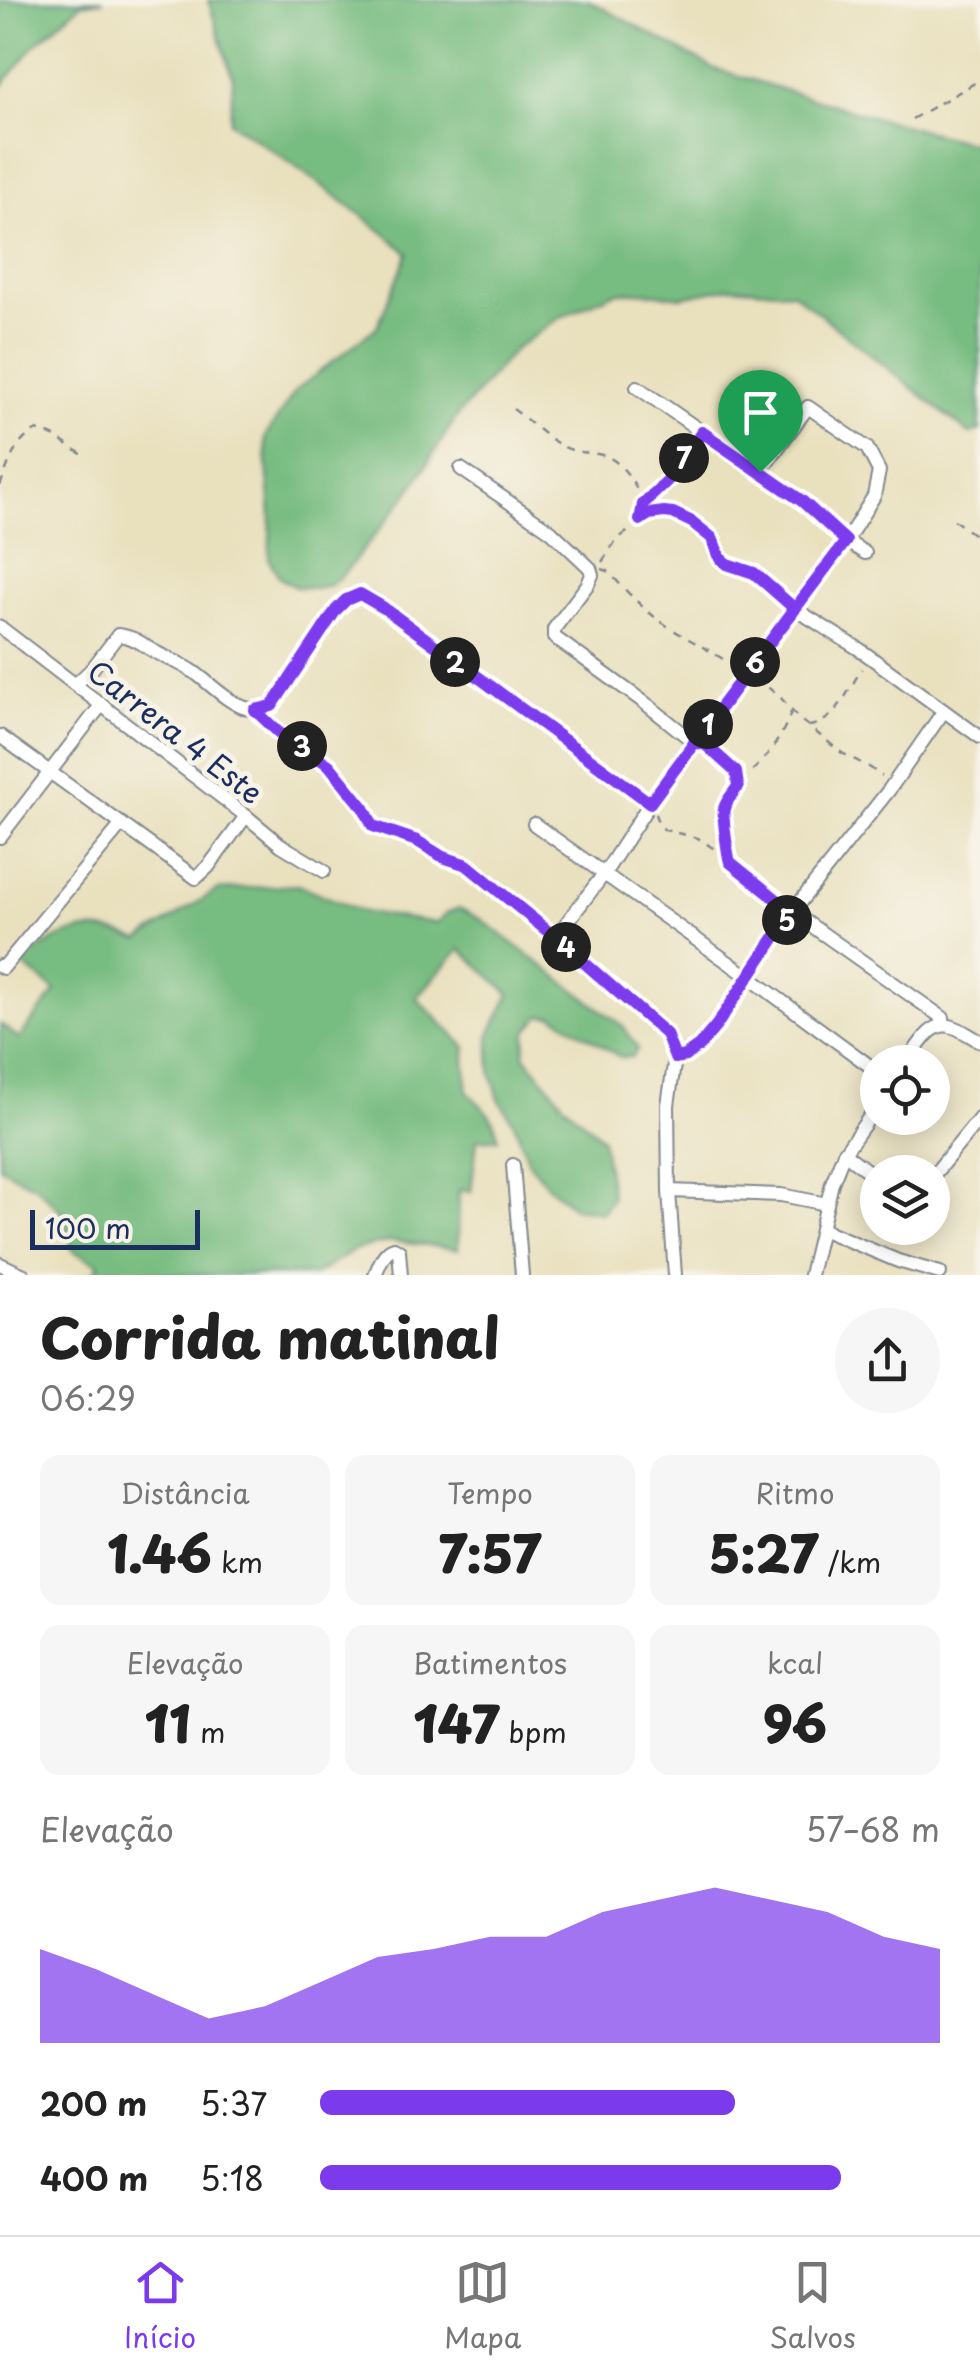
<!DOCTYPE html>
<html lang="pt">
<meta charset="utf-8">
<style>
:root{--surface:#fff;--page:#f6f6f6;--text:#222;--muted:#767676;--line:#e0e0e0;--accent:#7c3aed}
body{margin:0;font-family:"Playpen Sans",sans-serif;background:var(--page);color:var(--text);height:100vh;display:flex;flex-direction:column;font-size:38px;white-space:nowrap}
*{box-sizing:border-box;margin:0}
p{font-size:32px;color:var(--muted)}
.icon{flex:none;width:55px;height:55px;fill:none;stroke:currentColor;stroke-width:2;stroke-linecap:round;stroke-linejoin:round}
.map{position:relative;height:1275px;overflow:hidden}
.drawer{display:flex;flex-direction:column;background:var(--surface);flex:1}
.drawer>*{flex:none}
.buttons{position:absolute;left:860px;top:1045px;display:grid;gap:20px}
.buttons a{display:grid;place-items:center;width:90px;height:90px;border-radius:50%;background:var(--surface);box-shadow:0 5px 25px #0003;font-size:50px}
.scale{position:absolute;left:30px;bottom:25px;width:170px;box-sizing:border-box;padding-left:10px;border:5px solid #1b2f5e;border-top:0;font-size:28px;line-height:35px;white-space:nowrap;color:#1b2f5e;-webkit-text-stroke:8px #f7f3e8;paint-order:stroke}
.pin{position:absolute;display:grid;place-items:center;width:85px;height:85px;color:#fff;margin:-102px -42px;border-radius:50% 50% 50% 0;rotate:-45deg;box-shadow:0 0 10px #0007}
.pin .icon{rotate:45deg}
.km{position:absolute;width:50px;height:50px;margin:-25px;border-radius:50%;background:#222;color:#fff;font-size:28px;line-height:50px;text-align:center}
.round{display:grid;place-items:center;flex:none;width:105px;height:105px;border-radius:52px;background:var(--page)}
.summary{display:flex;align-items:center;justify-content:space-between;height:170px;padding:0 40px}
h1{font-size:55px;font-weight:800;line-height:75px}
.stats{display:grid;grid-template-columns:repeat(3,1fr);gap:15px;height:170px;padding:10px 40px}
.stats div{display:grid;align-content:center;border-radius:20px;background:var(--page);text-align:center}
.stats b{font-size:50px;font-weight:800}
.stats small{font-size:28px;font-weight:400}
.stats p{font-size:28px}
.chart{height:280px;padding:20px 40px}
.chart p{display:flex;justify-content:space-between}
.chart svg{width:100%;height:180px;margin-top:10px;fill:var(--accent);opacity:.7}
ul{padding:0 40px;list-style:none;font-size:32px}
li{display:grid;grid-template-columns:160px 120px 1fr;align-items:center;height:75px}
li i{height:25px;border-radius:12px;background:var(--accent)}
.tabs{display:flex;justify-content:space-around;align-items:center;height:140px;border-top:2px solid var(--line);background:var(--surface);font-size:28px;color:var(--muted)}
.tabs a{display:grid;justify-items:center;gap:5px}
.tabs .on{color:var(--accent)}
.map>svg:first-child{display:block}
.forest{fill:#77bc80;stroke:#49766f;stroke-width:2.5}
.lines{fill:none;stroke-linecap:round;stroke-linejoin:round}
.street-casing{stroke:#82888e;stroke-width:16}
.path{stroke:#82888e;stroke-width:2.5;stroke-dasharray:8 8;stroke-linecap:butt}
.street{stroke:#fff;stroke-width:12}
.route-casing{stroke:#fff;stroke-width:20}
.route{stroke:#7c3aed;stroke-width:12}
.labels{text-anchor:middle;dominant-baseline:central;stroke-width:10;stroke-linejoin:round;paint-order:stroke}
.street-label{font-size:30px;fill:#1b2f5e;stroke:#f7f3e8}
</style>
<div class="map">
<svg width="980" height="1275" viewBox="0 0 980 1275">
<rect width="100%" height="100%" fill="#f7f3e8"/>
<filter id="ink" filterUnits="userSpaceOnUse"><feTurbulence type="fractalNoise" baseFrequency=".01" numOctaves="2"/><feDisplacementMap in="SourceGraphic" scale="20" xChannelSelector="R" yChannelSelector="G"/><feConvolveMatrix kernelMatrix="1 2 1 2 8 2 1 2 1" color-interpolation-filters="sRGB"/></filter>
<filter id="wash" filterUnits="userSpaceOnUse"><feTurbulence type="fractalNoise" baseFrequency=".0048" numOctaves="4" result="noise"/><feDisplacementMap in="SourceGraphic" scale="40" xChannelSelector="R" yChannelSelector="G"/><feGaussianBlur stdDeviation="2.25" result="paint"/><feColorMatrix in="noise" values="0 0 0 0 0 0 0 0 0 0 0 0 0 0 0 0 0 1.4 0 .05"/><feComposite in="paint" operator="in"/></filter>
<g filter="url(#wash)">
<rect width="100%" height="100%" fill="#e9e0bd"/>
<g class="forest">
<path d="M 0,0 L 104,0 L 81,4 L 34,46 L 0,88 Z"/>
<path d="M 208,0 L 588,0 L 713,68 L 880,119 L 980,145 L 980,430 L 970,434 L 792,292 L 731,287 L 682,297 L 640,292 L 616,292 L 561,317 L 515,349 L 455,419 L 411,490 L 347,570 L 331,585 L 316,588 L 295,587 L 280,578 L 269,560 L 271,516 L 265,437 L 296,390 L 377,327 L 408,253 C 352,205 292,163 230,122 L 233,78 Z"/>
<path d="M 298,885 L 364,912 L 437,923 L 446,913 L 459,908 L 482,920 L 624,1027 L 638,1049 L 632,1057 L 620,1057 L 553,1015 L 540,1016 L 527,1031 L 524,1055 L 565,1105 L 602,1138 L 612,1198 L 602,1212 L 574,1208 L 546,1184 L 529,1162 L 514,1123 L 499,1099 L 491,1072 L 489,1036 L 510,994 L 460,949 L 416,998 L 466,1047 L 465,1057 L 468,1093 C 483,1107 497,1119 498,1139 L 477,1139 L 471,1192 L 459,1190 L 458,1249 L 390,1241 L 354,1250 L 315,1275 L 93,1275 L 99,1264 L 73,1251 L 62,1212 L 38,1188 L 0,1167 L 0,1024 L 19,1038 L 56,991 L 21,964 C 45,941 74,925 108,931 C 118,932 129,937 139,940 L 217,890 Z"/>
</g>
</g>
<g filter="url(#ink)">
<g class="lines">
<g class="street-casing">
<g id="street">
<path d="M 637,387 L 802,501 L 846,541 L 865,553"/>
<path d="M 461,469 L 551,531 L 590,568 L 592,575 L 588,584 L 554,629 L 554,637 L 645,703 L 694,742"/>
<path d="M 640,519 L 643,504 L 670,478 L 702,432"/>
<path d="M 795,609 L 859,649 L 980,737"/>
<path d="M 0,627 L 246,816 L 281,845 L 324,871"/>
<path d="M 76,684 L 92,669 L 118,635 C 137,637 143,646 159,654 C 171,660 183,664 194,672 C 217,688 251,730 278,698 C 290,680 340,592 360,594 C 375,596 405,625 418,635"/>
<path d="M 0,736 L 196,878 L 208,867 L 246,816"/>
<path d="M 534,824 L 749,977 L 878,1072"/>
<path d="M 0,837 L 102,704"/>
<path d="M 730,862 L 792,912 L 943,1018 L 944,1025"/>
<path d="M 467,865 L 555,938 L 665,1034 L 675,1058 L 668,1105 L 669,1191 L 675,1275"/>
<path d="M 555,938 L 604,874 L 650,803 L 694,742 L 846,541 L 874,496 L 879,471 L 867,448 L 808,407 L 760,472"/>
<path d="M 0,966 L 3,968 L 122,824"/>
<path d="M 749,977 L 792,912 L 889,790 L 943,712"/>
<path d="M 907,1062 C 917,1049 930,1021 950,1026 C 960,1028 971,1037 980,1041"/>
<path d="M 844,1153 L 878,1179"/>
<path d="M 513,1165 L 522,1275"/>
<path d="M 932,1177 L 980,1118"/>
<path d="M 669,1191 L 781,1195 L 827,1204"/>
<path d="M 821,1229 L 898,1261 L 940,1273"/>
<path d="M 0,1264 L 24,1275"/>
<path d="M 375,1275 C 379,1266 383,1251 394,1248 L 399,1251 L 401,1275"/>
<path d="M 810,1275 L 832,1183 L 844,1153 L 878,1105"/>
</g>
</g>
<g class="path">
<path d="M 912,119 L 980,80"/>
<path d="M 513,409 C 530,421 546,438 564,447 C 576,453 589,452 602,455 C 619,459 632,478 639,494"/>
<path d="M 0,486 C 9,463 14,442 37,430 L 53,436 L 83,455"/>
<path d="M 651,514 L 673,513 L 692,522 L 712,538 L 720,558 L 727,563 L 755,573 L 786,602"/>
<path d="M 954,520 L 980,539"/>
<path d="M 602,562 L 617,539 L 633,528"/>
<path d="M 602,569 L 608,571 C 624,589 641,607 660,621 C 684,638 711,650 735,667"/>
<path d="M 429,643 L 641,797"/>
<path d="M 755,679 L 764,684 L 781,698 L 798,718 L 842,753 L 869,767 L 882,776"/>
<path d="M 264,718 C 284,737 310,748 330,767 C 348,784 363,804 373,826 L 417,841 L 457,862"/>
<path d="M 809,726 C 836,723 848,689 862,669"/>
<path d="M 705,744 C 730,762 751,776 724,805 L 726,851"/>
<path d="M 739,779 C 761,770 784,734 791,712"/>
<path d="M 655,814 L 659,825 L 665,830 L 698,838 L 722,854"/>
<path d="M 686,1055 L 699,1046 L 741,989"/>
</g>
<use href="#street" class="street"/>
</g>
</g>
<g class="lines" filter="url(#ink)">
<g class="route-casing">
<path id="route" d="M 760,472 L 802,501 L 846,541 C 780,629 714,715 650,803 L 384,608 L 360,594 L 346,600 L 336,610 L 272,706 L 255,710 L 278,732 L 329,765 L 364,808 L 373,826 L 417,841 L 443,857 L 467,865 L 556,938 L 666,1034 L 675,1058 L 685,1056 L 699,1046 L 716,1026 L 792,912 L 730,862 C 728,856 722,815 724,809 C 725,802 734,793 738,786 L 736,772 L 706,745 L 694,742 L 795,609 L 754,573 L 727,564 L 720,558 L 712,538 L 692,522 L 673,513 L 664,512 L 649,514 L 640,520 L 643,504 L 670,478 L 702,432 L 760,472"/>
</g>
<use href="#route" class="route"/>
</g>
<g class="labels">
<g class="street-label">
<text transform="translate(176 731) rotate(38)">Carrera 4 Este</text>
</g>
</g>
</svg>
<div class="buttons">
<a><svg class="icon" aria-label="locate" viewBox="0 0 24 24"><circle cx="12" cy="12" r="6"/><path d="M12 2v4M12 18v4M2 12h4M18 12h4"/></svg></a>
<a><svg class="icon" aria-label="layers" viewBox="0 0 24 24"><path d="M12 4l9 5-9 5-9-5zM3 14l9 5 9-5"/></svg></a>
</div>
<div class="scale">100 m</div>
<div class="pin" style="left:760px;top:472px;background:#1e9e55"><svg class="icon" aria-label="arrive" viewBox="0 0 24 24"><path d="M6 21V4h12l-3 4 3 4H6"/></svg></div>
<b class="km" style="left:708px;top:724px">1</b>
<b class="km" style="left:455px;top:662px">2</b>
<b class="km" style="left:302px;top:746px">3</b>
<b class="km" style="left:566px;top:947px">4</b>
<b class="km" style="left:787px;top:920px">5</b>
<b class="km" style="left:755px;top:662px">6</b>
<b class="km" style="left:684px;top:458px">7</b>
</div>
<section class="drawer">
<div class="summary"><div><h1>Corrida matinal</h1><p>06:29</p></div><a class="round"><svg class="icon" aria-label="share" viewBox="0 0 24 24"><path d="M12 15V3M7 8l5-5 5 5M5 13v7h14v-7"/></svg></a></div>
<div class="stats">
<div><p>Distância</p><b>1.46<small> km</small></b></div>
<div><p>Tempo</p><b>7:57</b></div>
<div><p>Ritmo</p><b>5:27<small> /km</small></b></div>
</div>
<div class="stats">
<div><p>Elevação</p><b>11<small> m</small></b></div>
<div><p>Batimentos</p><b>147<small> bpm</small></b></div>
<div><p>kcal</p><b>96</b></div>
</div>
<div class="chart"><p><span>Elevação</span>57–68 m</p>
<svg viewBox="0 0 160 44" preserveAspectRatio="none"><path d="M0 44V21L10 26L20 32L30 38L40 35L50 29L60 23L70 21L80 18L90 18L100 12L110 9L120 6L130 9L140 12L150 18L160 21V44z"/></svg>
</div>
<ul>
<li><b>200 m</b>5:37<i style="width:67%"></i></li>
<li><b>400 m</b>5:18<i style="width:84%"></i></li>
</ul>
</section>
<nav class="tabs">
<a class="on"><svg class="icon" aria-label="home" viewBox="0 0 24 24"><path d="M3 11l9-7 9 7M6 9v11h12V9"/></svg>Início</a>
<a><svg class="icon" aria-label="map" viewBox="0 0 24 24"><path d="M3 6l6-2 6 2 6-2v14l-6 2-6-2-6 2zM9 4v14M15 6v14"/></svg>Mapa</a>
<a><svg class="icon" aria-label="saved" viewBox="0 0 24 24"><path d="M7 4h10v16l-5-4-5 4z"/></svg>Salvos</a>
</nav>
